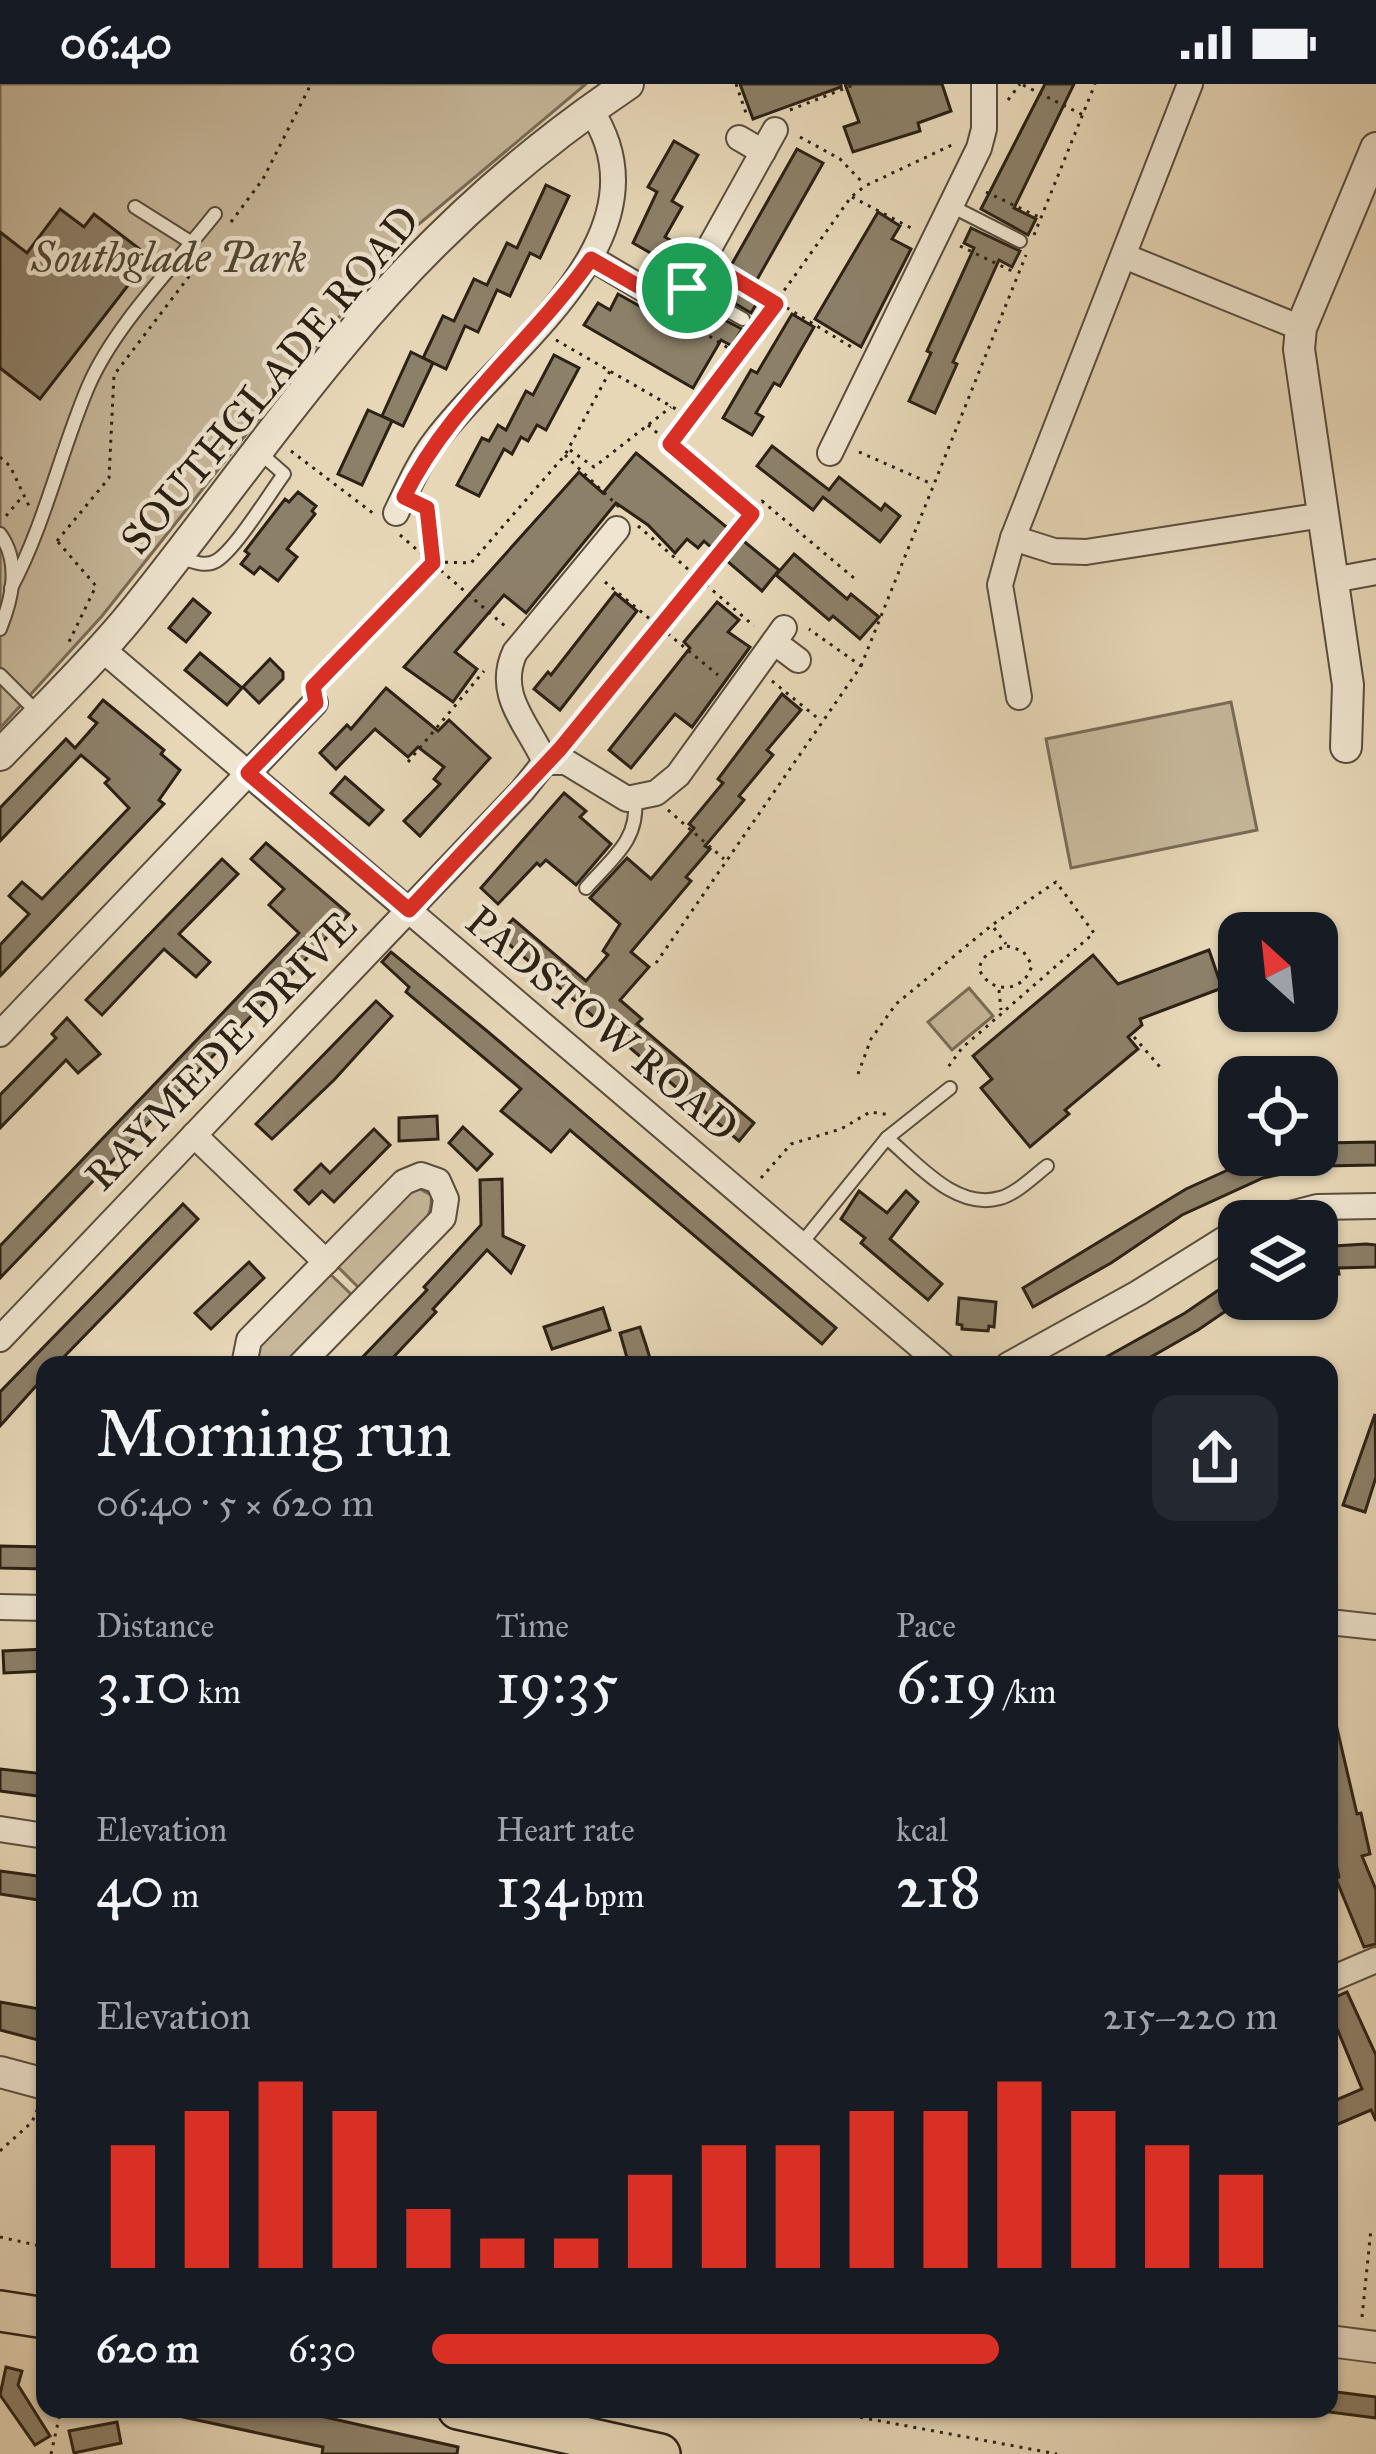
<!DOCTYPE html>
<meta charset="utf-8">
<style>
:root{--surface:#171b24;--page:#242831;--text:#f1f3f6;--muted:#9ea1a6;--accent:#d93025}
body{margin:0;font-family:"IM FELL Great Primer",serif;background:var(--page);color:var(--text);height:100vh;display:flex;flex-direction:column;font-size:45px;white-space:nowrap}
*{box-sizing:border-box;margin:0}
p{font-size:39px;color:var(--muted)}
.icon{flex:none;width:66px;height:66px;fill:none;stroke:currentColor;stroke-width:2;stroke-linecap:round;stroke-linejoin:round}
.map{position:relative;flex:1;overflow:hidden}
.details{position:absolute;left:36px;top:1272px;width:1302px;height:1062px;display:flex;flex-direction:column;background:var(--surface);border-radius:24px;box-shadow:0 3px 9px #0004}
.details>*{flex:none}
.needle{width:78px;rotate:333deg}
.fabs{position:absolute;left:1218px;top:828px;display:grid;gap:24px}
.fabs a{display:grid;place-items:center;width:120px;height:120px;border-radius:24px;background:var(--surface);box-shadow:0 3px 9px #0004;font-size:60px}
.pin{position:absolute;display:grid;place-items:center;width:102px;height:102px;color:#fff;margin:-51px;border:6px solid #fff;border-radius:50%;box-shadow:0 3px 12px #0007}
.round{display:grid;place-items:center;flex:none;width:126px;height:126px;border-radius:24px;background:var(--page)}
.headline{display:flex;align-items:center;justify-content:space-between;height:204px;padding:0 60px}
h1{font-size:66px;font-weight:600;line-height:90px}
.metrics{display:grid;grid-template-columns:repeat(3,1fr);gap:18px;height:204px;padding:12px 60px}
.metrics div{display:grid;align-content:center}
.metrics b{font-size:60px;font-weight:600}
.metrics small{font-size:33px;font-weight:400}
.metrics p{font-size:33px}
.chart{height:336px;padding:24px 60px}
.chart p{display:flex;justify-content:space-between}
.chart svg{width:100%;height:216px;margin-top:12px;stroke:var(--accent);stroke-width:6}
ul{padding:0 60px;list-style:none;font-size:39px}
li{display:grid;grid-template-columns:192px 144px 1fr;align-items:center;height:90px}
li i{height:30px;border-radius:15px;background:var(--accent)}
.status{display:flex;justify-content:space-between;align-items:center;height:84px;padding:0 60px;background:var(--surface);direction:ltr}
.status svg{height:33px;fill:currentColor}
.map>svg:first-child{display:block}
.green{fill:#c7b89b;stroke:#796c58;stroke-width:3}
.building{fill:#8d8069;stroke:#2b2115;stroke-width:3}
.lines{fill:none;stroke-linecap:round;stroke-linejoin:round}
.service-casing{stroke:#5a4e3e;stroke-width:16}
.minor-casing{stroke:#5a4e3e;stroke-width:28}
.tertiary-casing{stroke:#5a4e3e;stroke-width:34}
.primary-casing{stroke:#2b2115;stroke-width:44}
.path{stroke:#2b2115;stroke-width:3;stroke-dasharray:3 6;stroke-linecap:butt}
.service{stroke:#efe5d0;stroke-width:12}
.minor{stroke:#efe5d0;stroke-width:24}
.tertiary{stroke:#efe5d0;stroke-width:30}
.primary{stroke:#e7d7b7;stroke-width:39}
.route-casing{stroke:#fff;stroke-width:24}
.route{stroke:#d93025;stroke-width:15}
.labels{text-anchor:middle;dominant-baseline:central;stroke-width:9;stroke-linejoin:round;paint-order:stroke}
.park-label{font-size:42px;font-style:italic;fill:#524736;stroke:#efe5d0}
.street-label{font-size:42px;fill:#2b2115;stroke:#efe5d0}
</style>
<div class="status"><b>06:40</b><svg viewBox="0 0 49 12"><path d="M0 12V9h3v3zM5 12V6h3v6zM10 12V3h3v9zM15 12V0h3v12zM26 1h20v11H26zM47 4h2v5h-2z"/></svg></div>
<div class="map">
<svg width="1376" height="2370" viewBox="0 0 1376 2370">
<rect width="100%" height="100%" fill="#e7d7b7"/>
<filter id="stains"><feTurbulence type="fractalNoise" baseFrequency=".00167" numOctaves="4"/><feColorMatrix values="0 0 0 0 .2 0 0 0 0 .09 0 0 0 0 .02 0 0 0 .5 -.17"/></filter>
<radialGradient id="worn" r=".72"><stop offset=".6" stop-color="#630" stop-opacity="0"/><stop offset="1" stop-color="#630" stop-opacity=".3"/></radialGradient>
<g class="green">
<path d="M 0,0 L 586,0 L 401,155 L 102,532 L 0,644 Z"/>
<path d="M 1231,618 L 1257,746 L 1071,784 L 1046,655 Z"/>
<path d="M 969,904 L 993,932 L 952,966 L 928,938 Z"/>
<path d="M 420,1105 L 431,1111 C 436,1148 384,1181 359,1204 L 335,1180 L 407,1107 Z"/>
<path d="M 328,1188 L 352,1211 L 285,1281 L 259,1281 L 253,1269 L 257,1260 Z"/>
</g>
<g class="building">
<path d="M 740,0 L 841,0 L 841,3 L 753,35 Z"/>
<path d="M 845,0 L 942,0 L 951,27 L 918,39 L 920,47 L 853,68 L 844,43 L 859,38 Z"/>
<path d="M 1045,0 L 1074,0 L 1014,124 L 1036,135 L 1028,151 L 981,125 Z"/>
<path d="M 674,57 L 698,71 L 672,117 L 682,123 L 665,153 L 672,157 L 661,175 L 633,159 L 657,108 L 648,103 Z"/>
<path d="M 797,65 L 823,79 L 750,208 L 760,214 L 751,229 L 707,203 L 715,188 L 724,194 Z"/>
<path d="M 546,101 L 569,112 L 540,174 L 530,169 L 510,212 L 497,206 L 478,248 L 465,242 L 446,285 L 423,274 L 443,232 L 454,237 L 474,195 L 487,201 L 507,159 L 517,164 Z"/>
<path d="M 60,125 L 84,143 L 94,130 L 150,173 L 40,315 L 0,284 L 0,148 L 27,169 Z"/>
<path d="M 878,128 L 900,142 L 892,155 L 911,165 L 861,263 L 815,235 Z"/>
<path d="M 971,144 L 1020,167 L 1012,183 L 999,176 L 953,278 L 957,280 L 935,329 L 909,317 L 931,269 L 927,267 L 974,164 L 964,159 Z"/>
<path d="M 618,210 L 679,244 L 693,220 L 742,245 L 732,262 L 721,256 L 693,304 L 584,241 L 598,219 L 610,226 Z"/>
<path d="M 792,230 L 814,243 L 780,302 L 774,299 L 756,329 L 763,333 L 752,351 L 723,334 L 751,286 L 757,289 Z"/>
<path d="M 411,268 L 433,279 L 403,342 L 382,332 Z"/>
<path d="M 554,271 L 579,284 L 546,346 L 537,341 L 528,357 L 521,353 L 512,370 L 504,365 L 479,412 L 457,401 L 482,354 L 489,357 L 498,341 L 506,346 L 526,307 L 533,311 Z"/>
<path d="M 368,326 L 392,337 L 362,401 L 338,390 Z"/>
<path d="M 772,362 L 829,406 L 839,393 L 881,426 L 885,420 L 900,432 L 880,458 L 823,413 L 813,426 L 757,382 Z"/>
<path d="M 636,369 L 779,486 L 762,507 L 704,457 L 698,464 L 687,455 L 675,469 L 648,441 L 616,419 L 526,529 L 504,511 L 455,568 L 477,585 L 453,618 L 404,583 L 579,388 L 603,409 Z"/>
<path d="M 298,408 L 316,422 L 312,427 L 315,430 L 287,465 L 297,473 L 278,497 L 260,483 L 254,490 L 241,480 L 249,470 L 245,467 L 285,415 L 289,418 Z"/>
<path d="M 794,470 L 847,515 L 851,510 L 879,533 L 860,555 L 833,532 L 829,536 L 776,491 Z"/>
<path d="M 615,509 L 637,527 L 560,626 L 534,605 L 548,588 L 551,591 Z"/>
<path d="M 193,515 L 210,529 L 186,558 L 169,544 Z"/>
<path d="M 717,518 L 739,536 L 728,548 L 750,563 L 692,643 L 675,630 L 631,684 L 609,666 L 690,564 L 684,558 Z"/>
<path d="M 200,569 L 242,604 L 227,621 L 185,586 Z"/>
<path d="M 270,575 L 283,588 L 283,595 L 259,619 L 243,603 Z"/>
<path d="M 386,604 L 438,647 L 449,636 L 490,674 L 420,752 L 404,737 L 440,700 L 434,695 L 444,683 L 418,663 L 408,673 L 375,645 L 336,685 L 320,669 L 347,641 L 351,645 Z"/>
<path d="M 782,610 L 801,626 L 767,666 L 773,671 L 739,712 L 744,716 L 705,762 L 710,765 L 686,793 L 691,797 L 631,868 L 649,883 L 620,916 L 642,935 L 637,940 L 754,1039 L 739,1057 L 498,851 L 513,835 L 586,897 L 608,871 L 603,867 L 620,840 L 590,814 L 627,774 L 651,795 L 694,744 L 689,740 L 723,699 L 718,695 Z"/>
<path d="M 103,616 L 164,666 L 161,670 L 180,686 L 159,716 L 164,720 L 0,892 L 0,861 L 29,830 L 9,812 L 22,798 L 42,815 L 129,724 L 105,699 L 109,695 L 81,671 L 0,757 L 0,724 L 66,655 L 75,664 L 97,639 L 89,633 Z"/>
<path d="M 345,693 L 383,726 L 369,741 L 331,709 Z"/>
<path d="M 564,709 L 586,727 L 580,733 L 611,760 L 576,801 L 546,776 L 540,782 L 537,779 L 498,820 L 481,804 Z"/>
<path d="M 266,759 L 349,830 L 0,1194 L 0,1162 L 299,849 L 269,821 L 284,805 L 251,775 Z"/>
<path d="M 222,775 L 238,790 L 179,850 L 210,878 L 196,893 L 164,865 L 102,931 L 86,916 Z"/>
<path d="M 1209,866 L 1222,904 L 1140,935 L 1142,941 L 1128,953 L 1138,965 L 1065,1026 L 1069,1030 L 1030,1063 L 981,1004 L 992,995 L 973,972 L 1093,871 L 1118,900 Z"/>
<path d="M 391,868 L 487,947 L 836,1244 L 822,1260 L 570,1046 L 551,1068 L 501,1027 L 521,1005 L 406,908 L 409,903 L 382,878 Z"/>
<path d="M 376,917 L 392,932 L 334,996 L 272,1055 L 256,1040 Z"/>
<path d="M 67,934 L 100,970 L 78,989 L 66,976 L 0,1044 L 0,1011 L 56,954 L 52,950 Z"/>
<path d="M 437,1032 L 438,1055 L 399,1057 L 399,1034 Z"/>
<path d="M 463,1043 L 492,1070 L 477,1086 L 449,1059 Z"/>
<path d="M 374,1045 L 390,1061 L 334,1118 L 322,1107 L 309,1120 L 295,1106 L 321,1080 L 330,1089 Z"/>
<path d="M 1376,1058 L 1376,1081 L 1322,1082 L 1263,1094 L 1182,1131 L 1111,1179 L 1033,1223 L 1023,1204 L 1186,1105 L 1261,1071 L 1322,1071 L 1322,1059 Z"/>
<path d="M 502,1095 L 503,1152 L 524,1162 L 511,1189 L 487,1166 L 433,1225 L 436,1228 L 386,1281 L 355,1281 L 427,1206 L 424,1203 L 481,1141 L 480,1096 Z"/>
<path d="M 859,1107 L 887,1129 L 906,1107 L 918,1118 L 890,1155 L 942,1200 L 928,1216 L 861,1159 L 865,1154 L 841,1135 Z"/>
<path d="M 183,1120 L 198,1135 L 56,1281 L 45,1281 L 45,1292 L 0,1342 L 0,1308 Z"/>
<path d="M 1366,1160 L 1376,1161 L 1376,1183 L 1338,1184 L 1339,1190 L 1320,1191 L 1318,1163 Z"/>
<path d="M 249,1178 L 264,1194 L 211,1245 L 195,1229 Z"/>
<path d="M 1239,1192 L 1239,1218 L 1198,1246 L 1137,1281 L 1092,1281 L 1185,1229 Z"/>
<path d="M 959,1214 L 996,1218 L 994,1243 L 989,1242 L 988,1247 L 962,1245 L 962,1241 L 957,1240 Z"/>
<path d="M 603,1224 L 610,1246 L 552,1265 L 544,1243 Z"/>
<path d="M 640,1243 L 646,1261 L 652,1281 L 629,1281 L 620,1249 Z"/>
<path d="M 1375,1330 L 1376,1393 L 1365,1428 L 1343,1421 Z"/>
<path d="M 0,1462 L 45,1463 L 45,1485 L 0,1484 Z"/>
<path d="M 45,1565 L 45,1587 L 4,1589 L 3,1567 Z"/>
<path d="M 1336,1640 L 1357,1730 L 1361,1729 L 1370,1770 L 1362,1772 L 1376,1806 L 1376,1860 L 1364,1863 L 1336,1795 L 1339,1793 L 1329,1747 L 1329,1737 L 1334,1735 L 1329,1711 L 1329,1641 Z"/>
<path d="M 0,1685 L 45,1690 L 45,1713 L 0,1707 Z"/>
<path d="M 0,1787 L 45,1793 L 45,1817 L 0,1810 Z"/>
<path d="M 1347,1908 L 1376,1971 L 1376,2037 L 1371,2026 L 1329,2044 L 1329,2019 L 1362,2005 L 1336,1942 L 1329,1945 L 1329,1916 Z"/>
<path d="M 0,1918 L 45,1926 L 45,1953 L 39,1952 L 38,1956 L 0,1946 Z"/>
<path d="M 6,2283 L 22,2287 L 18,2301 L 50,2352 L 35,2361 L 0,2311 Z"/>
<path d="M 1329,2307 L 1376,2313 L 1376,2334 L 1329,2328 Z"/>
<path d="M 183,2325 L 289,2325 L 458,2363 L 457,2370 L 322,2370 L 323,2363 L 183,2333 Z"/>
<path d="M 117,2338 L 121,2359 L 74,2369 L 69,2347 Z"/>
</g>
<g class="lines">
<g class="service-casing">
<g id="service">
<path d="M 951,122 L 1020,157"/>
<path d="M 135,123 L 192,159"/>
<path d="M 687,204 L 743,235"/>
<path d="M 0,450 C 21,479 12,515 0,545"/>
<path d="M 177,472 C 189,476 204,484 216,477 C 235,466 270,409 284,390 L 259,368"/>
<path d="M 11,504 C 45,440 60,369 88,303 C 114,242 174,182 215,130"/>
<path d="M 0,591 L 37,628"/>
<path d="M 586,804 C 611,775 639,757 635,716"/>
<path d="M 887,1054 L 950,1004"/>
<path d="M 801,1160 L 887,1054 C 917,1079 956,1127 1000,1114 C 1016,1110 1034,1092 1047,1082"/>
</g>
</g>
<g class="minor-casing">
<g id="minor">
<path d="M 739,54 L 763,68"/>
<path d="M 1124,172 L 1301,244"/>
<path d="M 591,174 L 659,214 L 669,215 L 687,204 L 775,46"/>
<path d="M 830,369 L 979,64 L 984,45 L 984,0"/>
<path d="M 396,429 C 408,404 419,378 436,356 C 503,266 675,152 590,25"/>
<path d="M 1013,454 L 1054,467 L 1086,468 L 1323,431"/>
<path d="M 1333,496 L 1376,488"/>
<path d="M 774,558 L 798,576"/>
<path d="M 102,565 L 942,1281"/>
<path d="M 1019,613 L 1000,501 L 1013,454 L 1190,0"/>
<path d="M 545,678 L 566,678 L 627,715 L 656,709 L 678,691 L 784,544"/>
<path d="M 545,678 C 528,640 495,611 515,568 L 617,445"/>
<path d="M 0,950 L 315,619"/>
<path d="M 194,1051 L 326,1178"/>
<path d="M 1263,1137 L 1317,1123 L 1376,1122"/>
<path d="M 0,1255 L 522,707 L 545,678"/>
<path d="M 248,1281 L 245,1276 L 249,1256 L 404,1098 L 421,1091 L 438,1097 L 446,1115 L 443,1134 L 300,1281"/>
<path d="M 1008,1281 L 1138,1209 L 1239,1146"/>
<path d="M 0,1523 L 45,1524"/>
<path d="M 1329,1538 L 1376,1543"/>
<path d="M 0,1745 L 45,1752"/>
<path d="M 1329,1896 L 1376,1876"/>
</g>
</g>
<g class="tertiary-casing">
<g id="tertiary">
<path d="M 1346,663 L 1348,601 L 1299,265 L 1301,244 L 1376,64"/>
<path d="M 0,671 C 44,625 91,580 131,531 C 204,441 270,346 345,257 C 426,159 522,71 628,0"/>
<path d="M 0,1988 L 45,2000"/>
<path d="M 1329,2257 L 1376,2263"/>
</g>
</g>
<g class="primary-casing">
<g id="primary">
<path d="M 0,2227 L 45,2234"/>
<path d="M 458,2325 L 660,2370"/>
</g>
</g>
<g class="path">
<path d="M 736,0 L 747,32"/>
<path d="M 1023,1 L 1083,31"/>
<path d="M 1008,16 L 1020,0"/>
<path d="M 790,26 L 856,0"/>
<path d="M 800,53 L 840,75 L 864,100"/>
<path d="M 986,108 L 1041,134"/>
<path d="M 852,113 L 913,145"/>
<path d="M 231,138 L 263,95 L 311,0"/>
<path d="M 1034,151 L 1095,0"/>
<path d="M 960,162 L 1016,189"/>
<path d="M 721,187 L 774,219"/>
<path d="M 779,219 L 853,264"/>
<path d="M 679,233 L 736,269"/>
<path d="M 758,243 L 851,113 L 865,102 L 956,59"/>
<path d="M 556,256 L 688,332"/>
<path d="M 648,341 L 752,430 L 762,417 L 854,494"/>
<path d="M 670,360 L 752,251"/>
<path d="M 570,366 L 594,383 L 671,323"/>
<path d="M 291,367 L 374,430"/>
<path d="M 859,368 L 932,400"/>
<path d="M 565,371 L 619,423"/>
<path d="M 0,373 L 10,382 L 29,422"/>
<path d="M 426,423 L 432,477"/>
<path d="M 6,432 L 21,414"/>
<path d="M 638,442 L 754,542"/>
<path d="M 400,451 L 506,543"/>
<path d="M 57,457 L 109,394 L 114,291 L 203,174"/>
<path d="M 58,458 L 96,502 L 68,560"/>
<path d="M 436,478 L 471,479 L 565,371 L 610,287"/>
<path d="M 605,498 L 718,591"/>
<path d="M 861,582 L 1026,171"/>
<path d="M 322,595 L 431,480"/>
<path d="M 772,597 L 820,636"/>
<path d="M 567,656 L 752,430"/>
<path d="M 408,678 L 484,587"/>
<path d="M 668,726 L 724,775"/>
<path d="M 994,844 L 1006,860"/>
<path d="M 1007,862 L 1023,867 L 1032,881 C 1025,908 991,912 979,885 C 983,869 993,867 1007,862 Z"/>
<path d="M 656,879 L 861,582 L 809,545"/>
<path d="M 999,906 L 1001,926"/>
<path d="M 1134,953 L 1160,983"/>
<path d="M 858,990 L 871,955 L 896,920 L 992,841 L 1056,798 L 1094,849 L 962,964 L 946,986"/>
<path d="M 761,1094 L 791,1060 L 841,1045 L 870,1028 L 891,1031"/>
<path d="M 0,2067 L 32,2038 L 38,2024"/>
<path d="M 0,2153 L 45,2163"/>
<path d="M 1362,2233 L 1371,2145"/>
<path d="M 816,2325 L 1057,2370"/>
<path d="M 51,2370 L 61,2325"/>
</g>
<use href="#service" class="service"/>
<use href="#minor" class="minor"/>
<use href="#tertiary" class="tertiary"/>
<use href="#primary" class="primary"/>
</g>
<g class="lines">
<g class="route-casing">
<path id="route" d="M 591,175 L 659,214 C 685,216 692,195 703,176 L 776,220 L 670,360 L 752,430 L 560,665 L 409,826 L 248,689 L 316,619 L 313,603 L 433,479 L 427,424 L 404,413 C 449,321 532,258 591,175 Z"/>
</g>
<use href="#route" class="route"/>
</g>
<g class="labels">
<g class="park-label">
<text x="169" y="174">Southglade Park</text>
</g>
<g class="street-label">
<text transform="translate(270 296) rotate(-50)">SOUTHGLADE ROAD</text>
<text transform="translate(602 940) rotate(40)">PADSTOW ROAD</text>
<text transform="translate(221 967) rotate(-46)">RAYMEDE DRIVE</text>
</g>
</g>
<rect width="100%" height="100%" filter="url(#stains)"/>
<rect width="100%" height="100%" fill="url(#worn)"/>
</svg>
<div class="fabs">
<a><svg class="needle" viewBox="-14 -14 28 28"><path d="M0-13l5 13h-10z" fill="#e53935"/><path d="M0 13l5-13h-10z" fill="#9ea1a6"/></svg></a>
<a><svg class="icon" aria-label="locate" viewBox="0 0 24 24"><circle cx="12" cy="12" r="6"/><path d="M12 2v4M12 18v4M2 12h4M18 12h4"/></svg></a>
<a><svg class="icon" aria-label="layers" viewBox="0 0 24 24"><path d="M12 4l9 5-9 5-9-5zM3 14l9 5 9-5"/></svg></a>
</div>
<div class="pin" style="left:687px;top:204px;background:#1e9e55"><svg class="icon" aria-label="arrive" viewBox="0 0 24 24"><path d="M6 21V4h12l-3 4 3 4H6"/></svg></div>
<section class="details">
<div class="headline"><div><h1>Morning run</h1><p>06:40 · 5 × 620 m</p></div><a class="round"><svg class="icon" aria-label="share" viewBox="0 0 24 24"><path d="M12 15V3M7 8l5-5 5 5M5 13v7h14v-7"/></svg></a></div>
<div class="metrics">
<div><p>Distance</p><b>3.10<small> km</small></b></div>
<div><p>Time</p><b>19:35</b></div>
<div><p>Pace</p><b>6:19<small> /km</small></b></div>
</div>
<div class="metrics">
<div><p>Elevation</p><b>40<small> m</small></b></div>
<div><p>Heart rate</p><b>134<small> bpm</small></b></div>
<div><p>kcal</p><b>218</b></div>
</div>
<div class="chart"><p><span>Elevation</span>215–220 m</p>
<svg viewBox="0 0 160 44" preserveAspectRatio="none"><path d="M5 44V19M15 44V12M25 44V6M35 44V12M45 44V32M55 44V38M65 44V38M75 44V25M85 44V19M95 44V19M105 44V12M115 44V12M125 44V6M135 44V12M145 44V19M155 44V25"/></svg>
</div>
<ul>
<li><b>620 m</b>6:30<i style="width:67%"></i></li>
</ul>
</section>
</div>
